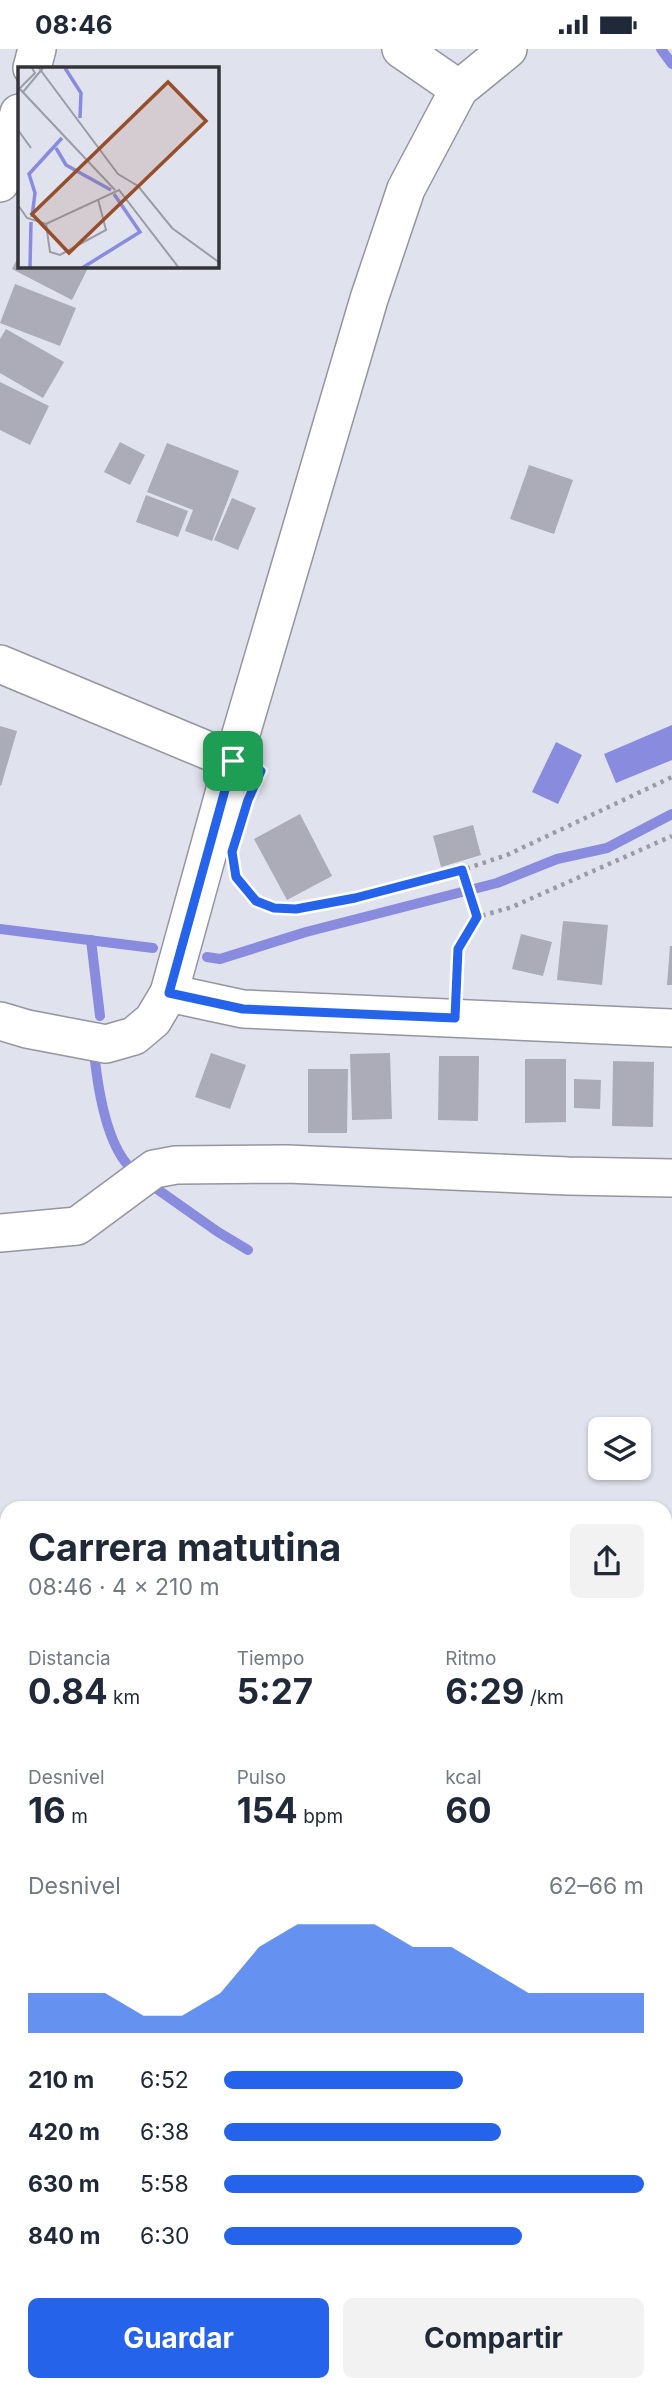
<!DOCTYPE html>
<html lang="es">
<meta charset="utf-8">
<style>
:root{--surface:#fff;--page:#f2f2f3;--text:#1f2937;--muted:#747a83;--accent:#2563eb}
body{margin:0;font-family:Inter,sans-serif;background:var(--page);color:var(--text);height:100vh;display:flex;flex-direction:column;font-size:26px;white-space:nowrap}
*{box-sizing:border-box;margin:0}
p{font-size:23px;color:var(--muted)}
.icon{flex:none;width:38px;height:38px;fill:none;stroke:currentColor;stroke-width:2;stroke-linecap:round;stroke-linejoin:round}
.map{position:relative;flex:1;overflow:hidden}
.sheet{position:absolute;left:0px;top:1452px;width:672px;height:891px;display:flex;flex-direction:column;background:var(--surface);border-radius:21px 21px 0 0;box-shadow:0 2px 5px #0004}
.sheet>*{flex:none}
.fabs{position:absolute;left:588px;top:1368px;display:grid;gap:14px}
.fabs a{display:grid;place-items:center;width:63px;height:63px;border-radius:10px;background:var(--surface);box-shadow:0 2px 5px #0004;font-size:35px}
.pin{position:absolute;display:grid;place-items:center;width:60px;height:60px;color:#fff;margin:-30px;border-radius:14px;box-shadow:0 4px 10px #0006}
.round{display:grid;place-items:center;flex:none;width:74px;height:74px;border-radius:10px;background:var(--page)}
.head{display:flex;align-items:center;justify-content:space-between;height:119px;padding:0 28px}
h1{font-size:38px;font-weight:700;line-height:52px}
.metrics{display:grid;grid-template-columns:repeat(3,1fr);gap:10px;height:119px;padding:7px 28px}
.metrics div{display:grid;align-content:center}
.metrics b{font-size:35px;font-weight:700}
.metrics small{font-size:19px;font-weight:400}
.metrics p{font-size:19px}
.chart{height:196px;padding:14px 28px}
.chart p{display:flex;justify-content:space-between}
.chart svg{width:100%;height:126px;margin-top:7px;fill:var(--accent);opacity:.7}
.button{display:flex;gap:14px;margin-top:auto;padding:14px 28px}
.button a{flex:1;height:80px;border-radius:10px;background:var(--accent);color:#fff;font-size:28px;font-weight:700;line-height:80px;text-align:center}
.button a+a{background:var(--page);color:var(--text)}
ul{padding:0 28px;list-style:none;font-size:23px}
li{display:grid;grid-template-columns:112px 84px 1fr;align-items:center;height:52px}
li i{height:18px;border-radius:9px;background:var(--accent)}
.status{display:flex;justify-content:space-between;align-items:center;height:49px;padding:0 35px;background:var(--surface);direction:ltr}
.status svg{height:19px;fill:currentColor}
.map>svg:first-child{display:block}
.water{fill:#898cde}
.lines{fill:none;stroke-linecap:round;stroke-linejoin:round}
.stream{stroke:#898cde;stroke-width:10}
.building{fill:#abacb8}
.street-casing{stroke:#9495a0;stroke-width:40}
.path{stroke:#9a9ba5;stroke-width:4.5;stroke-dasharray:3.5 5;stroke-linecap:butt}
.street{stroke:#fff;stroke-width:37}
.route-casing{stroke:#fff;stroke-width:14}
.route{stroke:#2563eb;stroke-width:9}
.inset-river{fill:none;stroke:#898cde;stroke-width:3.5}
.inset-road{fill:none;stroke:#9b9ca5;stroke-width:2}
.view{fill:#964f2a;fill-opacity:0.15;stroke:#964f2a;stroke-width:3.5}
.inset-edge{fill:none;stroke:#333338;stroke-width:3.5}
</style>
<div class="status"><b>08:46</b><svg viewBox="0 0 49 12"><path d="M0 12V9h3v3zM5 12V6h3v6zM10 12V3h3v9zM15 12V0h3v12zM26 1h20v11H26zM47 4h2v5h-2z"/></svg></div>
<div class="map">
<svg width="672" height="2343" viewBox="0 0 672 2343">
<rect width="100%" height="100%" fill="#e0e2ee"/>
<g class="water">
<path d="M 672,676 L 672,711 L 616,734 L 604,705 Z"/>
<path d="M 556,693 L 582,706 L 558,755 L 532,743 Z"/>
</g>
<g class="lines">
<g class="stream">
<path d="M 661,0 L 672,15"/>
<path d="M 0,880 L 153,899"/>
<path d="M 91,891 L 100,967"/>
<path d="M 207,908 L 220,910 L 306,883 L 497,834 L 557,810 L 607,799 L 672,765"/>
<path d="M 95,1012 C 99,1046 108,1102 135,1123"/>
<path d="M 147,1133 L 218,1183 L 248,1201"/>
</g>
</g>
<g class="building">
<path d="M 19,206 L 19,217 L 89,217 L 72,251 L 12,220 Z"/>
<path d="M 15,235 L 76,259 L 60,297 L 0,274 Z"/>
<path d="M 6,280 L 64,313 L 43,349 L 0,324 L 0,290 Z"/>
<path d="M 0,333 L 49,357 L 30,396 L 0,381 Z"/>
<path d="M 120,393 L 145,406 L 130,436 L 104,423 Z"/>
<path d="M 167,394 L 239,422 L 212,492 L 185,482 L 193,461 L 147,443 Z"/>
<path d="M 529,416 L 573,431 L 554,485 L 510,470 Z"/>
<path d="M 146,446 L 188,462 L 178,488 L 136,473 Z"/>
<path d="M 232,449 L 256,459 L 238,501 L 214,491 Z"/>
<path d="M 0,677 L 17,682 L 1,737 L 0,736 Z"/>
<path d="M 300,765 L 332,827 L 287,851 L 254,790 Z"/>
<path d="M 473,776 L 481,806 L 441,818 L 433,787 Z"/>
<path d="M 563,872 L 608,876 L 602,936 L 557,931 Z"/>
<path d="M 521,885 L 552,893 L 543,927 L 512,920 Z"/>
<path d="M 670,897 L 672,897 L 672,936 L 667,936 Z"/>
<path d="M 211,1004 L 246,1016 L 230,1060 L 195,1048 Z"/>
<path d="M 390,1004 L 392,1070 L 352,1071 L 350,1005 Z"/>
<path d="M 439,1007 L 479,1007 L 478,1072 L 438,1071 Z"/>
<path d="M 525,1010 L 566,1010 L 566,1073 L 525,1074 Z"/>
<path d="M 613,1012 L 654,1013 L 653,1078 L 612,1077 Z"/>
<path d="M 308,1020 L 348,1020 L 347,1084 L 308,1084 Z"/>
<path d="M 574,1030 L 601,1031 L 600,1060 L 574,1059 Z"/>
</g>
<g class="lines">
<g class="street-casing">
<g id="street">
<path d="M 401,0 L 459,40"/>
<path d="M 32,19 L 37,0"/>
<path d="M 0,134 L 19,64"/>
<path d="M 0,615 L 233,712"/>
<path d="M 169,944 L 243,960 L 672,979"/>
<path d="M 0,972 L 27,980 L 106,995 L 134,987 L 153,971 L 169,944 L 233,712 L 369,250 L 406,140 L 459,40 L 508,0"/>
<path d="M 0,1184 L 77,1177 L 154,1120 L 176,1116 L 287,1115 L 568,1127 L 672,1129"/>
</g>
</g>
<g class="path">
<path d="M 462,821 L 477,868"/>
<path d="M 237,829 L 256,852 L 274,859 L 296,860 L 355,849 L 462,821 L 507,806 L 672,728"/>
<path d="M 457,934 L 458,900 L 477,868 L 512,858 L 672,787"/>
</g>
<use href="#street" class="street"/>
</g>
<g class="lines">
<g class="route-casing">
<path id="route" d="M 233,712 L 261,722 L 248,751 L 232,803 L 236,828 L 256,852 L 274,859 L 296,860 L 355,849 L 462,821 L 477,868 L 458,900 L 455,969 L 243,960 L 169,944 Z"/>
</g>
<use href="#route" class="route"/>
</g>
<g transform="translate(18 18)">
<rect width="201" height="201" fill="#e0e2ee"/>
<path class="inset-river" d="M 47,1 L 63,26 L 62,51M 38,81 L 48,98 L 93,123M 14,150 L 17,126 L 11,107 L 44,71M 12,201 L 13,155M 64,201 L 122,165 L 96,127"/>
<path class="inset-road" d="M 21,1 L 100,107 L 120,119 L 154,161 L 202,196M 0,20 L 97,123M 1,22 L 17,6 L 14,1M 5,25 L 25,1M 0,63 L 13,81M 0,138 L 9,151 L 28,157 L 101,123 L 161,201M 28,157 L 32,185 L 42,188 L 88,163 L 80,132"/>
<path class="view" d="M 150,15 L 188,54 L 51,186 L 14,147 Z"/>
<rect width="201" height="201" class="inset-edge"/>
</g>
</svg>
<div class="fabs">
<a><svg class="icon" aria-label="layers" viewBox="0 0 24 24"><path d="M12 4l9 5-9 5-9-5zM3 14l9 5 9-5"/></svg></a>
</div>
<div class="pin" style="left:233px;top:712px;background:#1e9e55"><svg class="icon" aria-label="arrive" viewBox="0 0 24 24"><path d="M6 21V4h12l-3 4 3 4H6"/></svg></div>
<section class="sheet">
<div class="head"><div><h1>Carrera matutina</h1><p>08:46 · 4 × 210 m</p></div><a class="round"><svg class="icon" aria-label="share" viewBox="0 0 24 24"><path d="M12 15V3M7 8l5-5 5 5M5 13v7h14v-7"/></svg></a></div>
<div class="metrics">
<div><p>Distancia</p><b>0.84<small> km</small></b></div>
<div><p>Tiempo</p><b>5:27</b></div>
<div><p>Ritmo</p><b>6:29<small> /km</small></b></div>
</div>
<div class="metrics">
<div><p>Desnivel</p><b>16<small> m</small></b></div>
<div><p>Pulso</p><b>154<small> bpm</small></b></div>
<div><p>kcal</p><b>60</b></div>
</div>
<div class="chart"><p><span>Desnivel</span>62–66 m</p>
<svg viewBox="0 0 160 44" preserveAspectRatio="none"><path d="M0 44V30L10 30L20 30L30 38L40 38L50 30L60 14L70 6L80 6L90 6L100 14L110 14L120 22L130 30L140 30L150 30L160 30V44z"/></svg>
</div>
<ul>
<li><b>210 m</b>6:52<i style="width:57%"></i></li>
<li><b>420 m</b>6:38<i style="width:66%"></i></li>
<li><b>630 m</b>5:58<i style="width:100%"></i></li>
<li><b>840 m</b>6:30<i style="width:71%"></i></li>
</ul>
<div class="button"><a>Guardar</a><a>Compartir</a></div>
</section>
</div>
